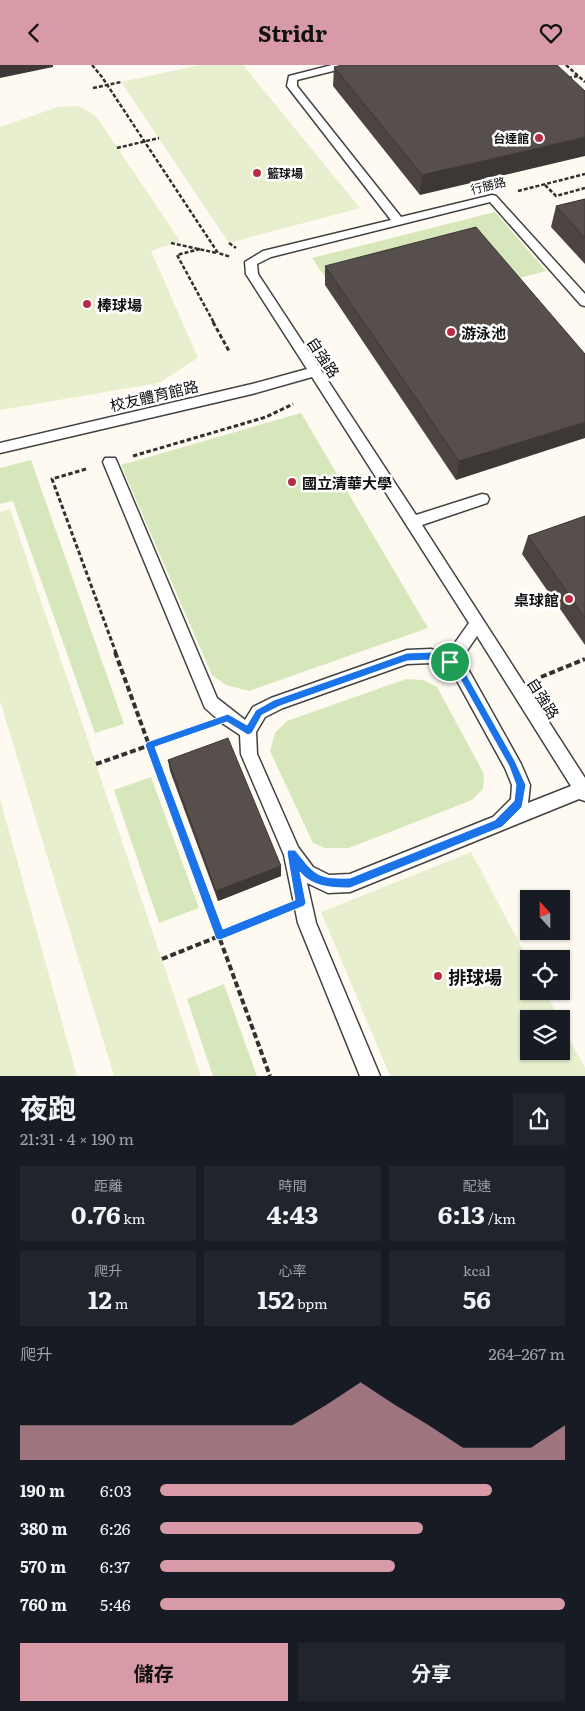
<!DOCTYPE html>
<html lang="zh-TW">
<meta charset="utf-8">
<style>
:root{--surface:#171b24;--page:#20242c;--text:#f1f3f6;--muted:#9ea1a6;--accent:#d79aa6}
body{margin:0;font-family:Literata,"Noto Sans TC",serif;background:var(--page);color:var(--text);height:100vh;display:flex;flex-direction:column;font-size:19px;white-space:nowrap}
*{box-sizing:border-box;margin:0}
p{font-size:16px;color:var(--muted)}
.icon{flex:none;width:28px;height:28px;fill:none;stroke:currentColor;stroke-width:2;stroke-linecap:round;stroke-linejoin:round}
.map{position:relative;height:1011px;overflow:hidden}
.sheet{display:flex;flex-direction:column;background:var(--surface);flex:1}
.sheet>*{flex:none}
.needle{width:32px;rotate:339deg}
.buttons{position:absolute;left:520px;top:825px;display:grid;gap:10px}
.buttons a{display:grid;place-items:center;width:50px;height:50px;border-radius:0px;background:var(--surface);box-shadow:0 1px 4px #0004;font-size:25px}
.pin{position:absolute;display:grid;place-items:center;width:42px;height:42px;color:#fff;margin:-21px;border:2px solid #fff;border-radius:50%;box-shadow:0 1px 5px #0007}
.round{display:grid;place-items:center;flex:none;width:52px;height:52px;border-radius:0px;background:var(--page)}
.overview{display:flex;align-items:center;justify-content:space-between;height:85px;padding:0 20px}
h1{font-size:28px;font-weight:700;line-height:38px}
.stats{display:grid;grid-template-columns:repeat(3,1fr);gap:8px;height:85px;padding:5px 20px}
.stats div{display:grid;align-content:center;border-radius:0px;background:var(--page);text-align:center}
.stats b{font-size:25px;font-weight:700}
.stats small{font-size:14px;font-weight:400}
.stats p{font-size:14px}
.chart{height:140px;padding:10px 20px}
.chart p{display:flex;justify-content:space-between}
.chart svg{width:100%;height:90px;margin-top:5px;fill:var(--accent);opacity:.7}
.cta{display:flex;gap:10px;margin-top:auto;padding:10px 20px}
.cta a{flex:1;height:58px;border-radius:0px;background:var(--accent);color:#111;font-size:20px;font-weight:700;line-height:58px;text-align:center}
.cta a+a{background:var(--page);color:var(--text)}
ul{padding:0 20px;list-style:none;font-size:16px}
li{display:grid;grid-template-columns:80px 60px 1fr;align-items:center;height:38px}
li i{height:12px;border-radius:6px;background:var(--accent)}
header{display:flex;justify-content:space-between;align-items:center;height:65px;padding:0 20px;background:var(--accent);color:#111;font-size:22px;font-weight:700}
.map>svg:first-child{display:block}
.green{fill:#d7e7bc}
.pitch{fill:#e7efce}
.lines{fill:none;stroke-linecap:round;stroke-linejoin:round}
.lane-casing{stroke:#424242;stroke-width:3}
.path-far2{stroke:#313131;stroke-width:2.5;stroke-dasharray:4 2;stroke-linecap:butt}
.path-far1{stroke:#313131;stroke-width:3;stroke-dasharray:4.5 2.5;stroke-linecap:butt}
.path{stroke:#313131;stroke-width:4;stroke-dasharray:6 3;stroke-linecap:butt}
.lane{fill:#fff;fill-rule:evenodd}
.wall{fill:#4b4441}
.shaded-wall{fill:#3d3735}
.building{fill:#574f4c;stroke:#3d3735}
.route{fill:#1a73e8;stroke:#fff;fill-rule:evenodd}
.poi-dot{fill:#b72e44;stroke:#fff;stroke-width:2}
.labels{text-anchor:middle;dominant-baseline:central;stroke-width:5;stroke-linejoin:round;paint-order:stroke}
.far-poi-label{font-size:12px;font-weight:bold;fill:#0f0f0f;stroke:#fff;text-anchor:end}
.far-street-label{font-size:12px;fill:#0f0f0f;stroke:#fff}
.poi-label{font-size:15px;font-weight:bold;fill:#0f0f0f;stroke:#fff;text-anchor:start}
.street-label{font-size:15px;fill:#0f0f0f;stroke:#fff}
.near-poi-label{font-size:18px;font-weight:bold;fill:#0f0f0f;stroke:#fff;text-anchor:start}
</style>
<header><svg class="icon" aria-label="back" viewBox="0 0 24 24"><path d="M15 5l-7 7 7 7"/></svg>Stridr<svg class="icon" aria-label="heart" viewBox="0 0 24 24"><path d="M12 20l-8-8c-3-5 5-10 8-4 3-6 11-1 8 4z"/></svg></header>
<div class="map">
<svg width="585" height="1011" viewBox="0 0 585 1011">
<rect width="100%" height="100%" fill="#fefaf1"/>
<g class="green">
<path d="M 495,147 L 546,206 L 511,215 L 327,215 L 312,193 Z"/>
<path d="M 301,348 L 428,563 L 249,626 L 226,620 L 212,610 L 121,400 Z"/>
<path d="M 31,395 L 124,659 L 95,668 L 13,436 L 0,439 L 0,403 Z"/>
<path d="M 406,614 L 423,615 L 437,622 L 484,709 L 483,724 L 472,735 L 349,783 L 325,783 L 313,778 L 270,686 L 275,668 L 287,656 Z"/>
<path d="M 151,712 L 199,843 L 159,858 L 114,725 Z"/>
<path d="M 224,919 L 257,1011 L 213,1011 L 187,934 Z"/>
</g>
<g class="pitch">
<path d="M 200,0 L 243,0 L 360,143 L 229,178 L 121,17 Z"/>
<path d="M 79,41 L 96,51 L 180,176 L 151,186 L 198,293 L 159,318 L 0,345 L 0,62 L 58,42 Z"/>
<path d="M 10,444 L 201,1011 L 114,1011 L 0,636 L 0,447 Z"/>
<path d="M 0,734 L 77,1011 L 0,1011 Z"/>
<path d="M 471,787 L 529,896 L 529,926 L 545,926 L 559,954 L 529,954 L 529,986 L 561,986 L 561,958 L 585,1003 L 585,1011 L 390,1011 L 321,847 Z"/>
</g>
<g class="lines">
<g class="lane-casing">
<path id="lane" d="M 332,0 L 351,0 L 349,2 L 297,15 L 297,21 L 401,152 L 492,130 L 496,131 L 585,229 L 585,241 L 581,240 L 490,137 L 271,192 L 257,199 L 258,209 L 416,450 L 482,429 L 487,430 L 489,434 L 487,438 L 422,460 L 585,713 L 585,736 L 579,734 L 350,827 L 328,828 L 307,818 L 316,858 L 380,1011 L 360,1011 L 298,858 L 284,790 L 241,689 L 240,670 L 222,658 L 205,643 L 103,397 L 105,393 L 115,393 L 117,397 L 217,633 L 245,655 L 253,642 L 271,633 L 407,585 L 431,584 L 447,589 L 469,558 L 312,312 L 252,329 L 0,388 L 0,378 L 252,319 L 307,304 L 246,209 L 245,197 L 263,186 L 391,155 L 287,21 L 289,11 ZM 477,571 L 571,721 L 528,738 L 530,720 L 521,699 L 468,604 L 460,596 ZM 431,598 L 445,602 L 456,614 L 505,703 L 512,720 L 511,734 L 493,752 L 350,809 L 329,810 L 313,802 L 298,782 L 257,689 L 256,667 L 265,652 L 283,643 L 407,599 Z"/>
</g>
<g class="path-far2">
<path d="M 92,0 L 102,12 L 218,188 L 231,192"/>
<path d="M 566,0 L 585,17"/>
<path d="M 568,13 L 578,11"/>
<path d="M 93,23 L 121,17"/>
<path d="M 117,83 L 159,73"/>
<path d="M 545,120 L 556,131 L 585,123"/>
<path d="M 518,126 L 585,109"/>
<path d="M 171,178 L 217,188"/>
<path d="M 229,178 L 236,183"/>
<path d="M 200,184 L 177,190 L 214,258"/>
</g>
<g class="path-far1">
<path d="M 213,257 L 229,286"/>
<path d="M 133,391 L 266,352 L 293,339"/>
<path d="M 86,404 L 52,414 L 116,588"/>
</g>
<g class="path">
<path d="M 115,587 L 270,1011"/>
<path d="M 541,612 L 585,594"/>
<path d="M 96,699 L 199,663"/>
<path d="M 162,894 L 277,848"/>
</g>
<use href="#lane" class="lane"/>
</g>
<g class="wall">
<path d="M 557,0 L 420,130 L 333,21 L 334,2 Z"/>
<path d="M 585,134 L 585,199 L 551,162 L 556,141 Z"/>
<path d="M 325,201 L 585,289 L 456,415 L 325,220 Z"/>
<path d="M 585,451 L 585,580 L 522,489 L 528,471 Z"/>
<path d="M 168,695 L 281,811 L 218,836 L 170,706 Z"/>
</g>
<g class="shaded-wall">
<path d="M 0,0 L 53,0 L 53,2 L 0,13 Z"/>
<path d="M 585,72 L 585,91 L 420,130 L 422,110 Z"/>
<path d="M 585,357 L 585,373 L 456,415 L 459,396 Z"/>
<path d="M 281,801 L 281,811 L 218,836 L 216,826 Z"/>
</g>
<g class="building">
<path d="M 342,0 L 557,0 L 585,26 L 585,72 L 422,110 L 334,2 Z"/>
<path d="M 585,134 L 585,173 L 556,141 Z"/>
<path d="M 476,162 L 585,289 L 585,357 L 459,396 L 325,201 Z"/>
<path d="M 585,451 L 585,553 L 528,471 Z"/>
<path d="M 228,673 L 281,801 L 216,826 L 168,695 Z"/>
</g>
<path class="route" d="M 431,587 L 453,595 L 465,607 L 515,696 L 526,720 L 522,742 L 502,762 L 350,823 C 332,823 312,822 300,807 L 306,838 L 304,841 L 220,875 L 216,874 L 145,680 L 147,677 L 228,649 L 247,660 L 256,645 L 274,635 L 407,588 ZM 431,595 L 447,600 L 459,612 L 509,701 L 516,720 L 514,736 L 495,755 L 350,813 C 317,814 315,810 295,785 L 288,785 L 287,788 L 295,835 L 223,864 L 155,682 L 227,657 L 248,670 L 252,668 L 262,650 L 280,641 L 407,596 Z"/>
<g class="poi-dot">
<circle cx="539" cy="73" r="5"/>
<circle cx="257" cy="108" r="5"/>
<circle cx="87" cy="239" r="5"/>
<circle cx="451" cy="267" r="5"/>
<circle cx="292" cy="417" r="5"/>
<circle cx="569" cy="534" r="5"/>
<circle cx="438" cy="911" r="5"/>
</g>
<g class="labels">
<g class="far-poi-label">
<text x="529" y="73">台達館</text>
<text x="267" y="108" text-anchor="start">籃球場</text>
</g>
<g class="far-street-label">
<text transform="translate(488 120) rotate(-14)">行勝路</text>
</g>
<g class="poi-label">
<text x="97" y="239">棒球場</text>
<text x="461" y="267">游泳池</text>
<text x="302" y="417">國立清華大學</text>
<text x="559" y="534" text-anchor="end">桌球館</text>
</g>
<g class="street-label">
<text transform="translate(324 292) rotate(57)">自強路</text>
<text transform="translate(154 330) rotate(-13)">校友體育館路</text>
<text transform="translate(544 633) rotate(58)">自強路</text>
</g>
<g class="near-poi-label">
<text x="448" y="911">排球場</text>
</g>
</g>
</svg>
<div class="buttons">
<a><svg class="needle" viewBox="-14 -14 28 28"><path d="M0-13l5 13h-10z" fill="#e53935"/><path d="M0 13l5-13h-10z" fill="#9ea1a6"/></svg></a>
<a><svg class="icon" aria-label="locate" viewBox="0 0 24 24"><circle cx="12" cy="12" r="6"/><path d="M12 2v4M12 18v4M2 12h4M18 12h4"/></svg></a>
<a><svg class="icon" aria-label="layers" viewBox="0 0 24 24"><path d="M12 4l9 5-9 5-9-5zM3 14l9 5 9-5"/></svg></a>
</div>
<div class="pin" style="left:450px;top:597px;background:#1e9e55"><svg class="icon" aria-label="arrive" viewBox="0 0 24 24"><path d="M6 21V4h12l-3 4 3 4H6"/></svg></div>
</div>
<section class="sheet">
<div class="overview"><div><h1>夜跑</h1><p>21:31 · 4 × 190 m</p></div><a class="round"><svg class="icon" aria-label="share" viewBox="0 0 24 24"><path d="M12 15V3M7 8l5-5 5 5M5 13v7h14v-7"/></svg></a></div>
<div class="stats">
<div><p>距離</p><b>0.76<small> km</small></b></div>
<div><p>時間</p><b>4:43</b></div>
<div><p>配速</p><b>6:13<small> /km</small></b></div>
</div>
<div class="stats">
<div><p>爬升</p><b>12<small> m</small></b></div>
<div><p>心率</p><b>152<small> bpm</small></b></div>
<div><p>kcal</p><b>56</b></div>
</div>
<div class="chart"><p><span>爬升</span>264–267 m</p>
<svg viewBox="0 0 160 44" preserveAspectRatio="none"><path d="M0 44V27L10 27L20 27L30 27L40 27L50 27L60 27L70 27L80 27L90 17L100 6L110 17L120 27L130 38L140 38L150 38L160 27V44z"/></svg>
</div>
<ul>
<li><b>190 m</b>6:03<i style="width:82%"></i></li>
<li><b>380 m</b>6:26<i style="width:65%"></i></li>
<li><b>570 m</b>6:37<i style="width:58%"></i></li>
<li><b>760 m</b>5:46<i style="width:100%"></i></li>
</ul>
<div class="cta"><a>儲存</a><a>分享</a></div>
</section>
